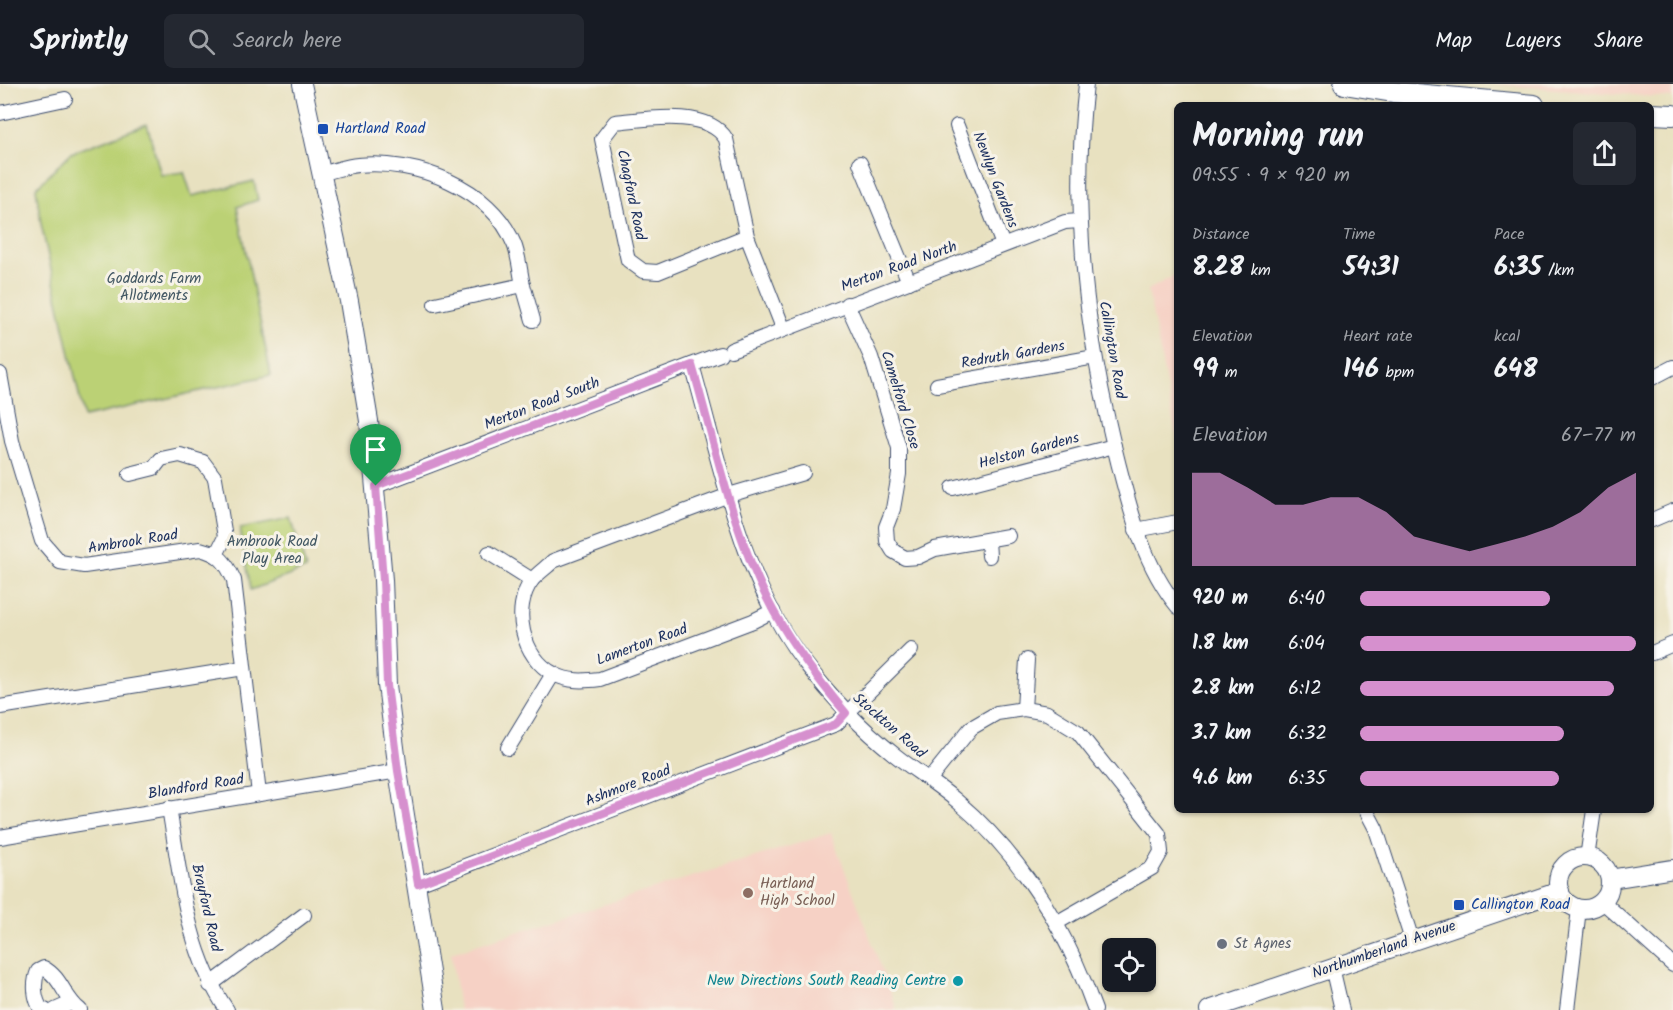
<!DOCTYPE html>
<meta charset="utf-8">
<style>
:root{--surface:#171b24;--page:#242831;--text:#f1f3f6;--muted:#9ea1a6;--line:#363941;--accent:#d690ce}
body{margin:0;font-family:Kalam,sans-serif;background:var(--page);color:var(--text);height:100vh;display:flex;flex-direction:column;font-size:22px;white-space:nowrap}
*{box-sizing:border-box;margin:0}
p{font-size:20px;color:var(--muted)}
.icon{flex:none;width:33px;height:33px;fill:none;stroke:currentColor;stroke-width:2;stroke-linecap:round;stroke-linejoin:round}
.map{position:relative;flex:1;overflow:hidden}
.panel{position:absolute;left:1174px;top:18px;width:480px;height:711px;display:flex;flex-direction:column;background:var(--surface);border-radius:9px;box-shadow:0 2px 4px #0004}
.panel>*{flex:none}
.buttons{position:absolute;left:1102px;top:854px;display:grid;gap:12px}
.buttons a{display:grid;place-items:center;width:54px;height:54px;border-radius:9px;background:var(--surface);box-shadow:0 2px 4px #0004;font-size:30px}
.pin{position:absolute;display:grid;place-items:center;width:51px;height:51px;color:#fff;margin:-62px -26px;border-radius:50% 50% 50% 0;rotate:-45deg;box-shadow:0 0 6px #0007}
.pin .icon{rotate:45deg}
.round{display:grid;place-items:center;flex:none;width:63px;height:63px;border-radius:9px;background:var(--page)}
.summary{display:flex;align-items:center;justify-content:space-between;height:102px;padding:0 18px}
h1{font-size:33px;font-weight:700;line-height:45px}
.stats{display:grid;grid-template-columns:repeat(3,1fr);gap:9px;height:102px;padding:6px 18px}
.stats div{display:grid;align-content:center}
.stats b{font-size:26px;font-weight:700}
.stats small{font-size:16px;font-weight:400}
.stats p{font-size:16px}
.chart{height:168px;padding:12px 18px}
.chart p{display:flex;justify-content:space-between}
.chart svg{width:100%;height:108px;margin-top:6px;fill:var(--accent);opacity:.7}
ul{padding:0 18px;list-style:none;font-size:20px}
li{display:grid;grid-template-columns:96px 72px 1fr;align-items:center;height:45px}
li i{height:15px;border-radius:8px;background:var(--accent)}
header{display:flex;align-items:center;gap:36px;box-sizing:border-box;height:84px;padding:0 30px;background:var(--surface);border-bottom:2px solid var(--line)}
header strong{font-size:28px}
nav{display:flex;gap:33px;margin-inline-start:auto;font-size:21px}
.search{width:420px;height:54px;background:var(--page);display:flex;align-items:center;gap:15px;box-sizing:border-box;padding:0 21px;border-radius:9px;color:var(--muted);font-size:22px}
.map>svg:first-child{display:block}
.built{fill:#f6d1c5}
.green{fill:#bbd175;stroke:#6b806a;stroke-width:1.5}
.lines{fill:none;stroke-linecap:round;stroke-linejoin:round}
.minor-casing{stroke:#3a4a6d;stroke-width:16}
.tertiary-casing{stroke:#3a4a6d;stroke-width:20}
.secondary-casing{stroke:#3a4a6d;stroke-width:22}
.minor{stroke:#fff;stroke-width:14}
.tertiary{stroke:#fff;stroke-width:18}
.secondary{stroke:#fff;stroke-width:20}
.route-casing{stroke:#fff;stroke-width:12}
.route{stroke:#d690ce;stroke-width:8}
.transit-dot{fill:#1a4fb4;stroke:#f7f3e8;stroke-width:2}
.education-dot{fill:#8d6e63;stroke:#f7f3e8;stroke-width:2}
.worship-dot{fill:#6b7280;stroke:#f7f3e8;stroke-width:2}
.culture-dot{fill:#0f9aa8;stroke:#f7f3e8;stroke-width:2}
.labels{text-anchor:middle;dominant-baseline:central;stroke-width:6;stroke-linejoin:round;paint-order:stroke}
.transit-label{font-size:15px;fill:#164399;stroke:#f7f3e8;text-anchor:start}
.street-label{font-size:15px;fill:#1b2f5e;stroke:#f7f3e8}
.park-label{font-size:15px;fill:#435864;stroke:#f7f3e8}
.education-label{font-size:15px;fill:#785e54;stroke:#f7f3e8;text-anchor:start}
.worship-label{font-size:15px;fill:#5b616d;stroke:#f7f3e8;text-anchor:start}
.culture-label{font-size:15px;fill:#0d838f;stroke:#f7f3e8;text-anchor:end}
</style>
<header>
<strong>Sprintly</strong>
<div class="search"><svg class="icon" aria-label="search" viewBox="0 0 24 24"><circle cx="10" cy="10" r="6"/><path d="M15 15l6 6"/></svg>Search here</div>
<nav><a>Map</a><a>Layers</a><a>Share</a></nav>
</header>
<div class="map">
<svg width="1673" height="926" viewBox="0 0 1673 926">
<rect width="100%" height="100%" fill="#f7f3e8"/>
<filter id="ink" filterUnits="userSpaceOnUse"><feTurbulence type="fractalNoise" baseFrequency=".0167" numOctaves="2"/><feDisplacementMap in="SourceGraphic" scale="12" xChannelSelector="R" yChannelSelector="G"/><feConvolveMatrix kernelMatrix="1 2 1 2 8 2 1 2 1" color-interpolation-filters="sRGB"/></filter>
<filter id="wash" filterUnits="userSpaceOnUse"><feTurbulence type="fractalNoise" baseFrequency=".008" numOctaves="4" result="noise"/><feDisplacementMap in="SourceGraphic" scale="24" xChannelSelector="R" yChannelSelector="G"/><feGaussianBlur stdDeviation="1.35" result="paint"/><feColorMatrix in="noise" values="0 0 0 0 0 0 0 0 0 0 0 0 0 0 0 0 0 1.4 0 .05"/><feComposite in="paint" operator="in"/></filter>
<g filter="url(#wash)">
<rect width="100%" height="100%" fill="#e8e1c0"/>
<g class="built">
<path d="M 1492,0 L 1673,0 L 1673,14 Z"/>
<path d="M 1177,190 L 1177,356 L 1148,206 Z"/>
<path d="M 831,749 L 897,926 L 459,926 L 451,869 Z"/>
</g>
<g class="green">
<path d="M 147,40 L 161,91 L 184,88 L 192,112 L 254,97 L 258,116 L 237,123 L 271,291 L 84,333 L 41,140 L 36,104 L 71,69 Z"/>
<path d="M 291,434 L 306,485 L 251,506 L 240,444 Z"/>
</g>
</g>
<g filter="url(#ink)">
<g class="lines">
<g class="minor-casing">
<g id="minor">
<path d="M 1086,0 C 1071,128 1086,253 1118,378 C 1131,429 1144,482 1178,523"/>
<path d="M 0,29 L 65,15"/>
<path d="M 957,42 L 1003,161"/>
<path d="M 860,79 L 909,198"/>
<path d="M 322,89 C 333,87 346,82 358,81 C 415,75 491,103 514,160 C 519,172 520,188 523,201 L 435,220"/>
<path d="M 747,152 L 726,55 C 708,24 646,35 615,38 L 602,55 L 628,176 L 643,187 L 658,188 L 747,152 L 783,244"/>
<path d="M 523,201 L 533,236"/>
<path d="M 847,220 L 871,273 L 899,364 L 899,390 L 893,425 L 886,443 L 887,457 L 893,467 L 905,474 L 918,473 L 935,465 L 1008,452"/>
<path d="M 731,266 L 1065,138 L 1080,137"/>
<path d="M 692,281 C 720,378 742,499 806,580 C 832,614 861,644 895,671 C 915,687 937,700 957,717 C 1023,773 1066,845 1095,926"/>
<path d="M 0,290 L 12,357 L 42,457 L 60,478 L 84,482 L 200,465 C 220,470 226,478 234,496 L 259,710"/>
<path d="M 1652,294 L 1673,283"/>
<path d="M 937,301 L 1095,273"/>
<path d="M 130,390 L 154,384 L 161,375 L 180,371 L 203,378 L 215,394 L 225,453 L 217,469"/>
<path d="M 376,402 L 720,270"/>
<path d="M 953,404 L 1114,362"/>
<path d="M 1652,436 L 1673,427"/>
<path d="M 1136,446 L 1178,438"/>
<path d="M 988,456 L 989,472"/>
<path d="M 489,469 L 532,496"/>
<path d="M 773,527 L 753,537 L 600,595 C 584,597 569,598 554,590 C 522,574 511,524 532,496 C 538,489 547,483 553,477 L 729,411 L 803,389"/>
<path d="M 1652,569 L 1673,560"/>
<path d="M 0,623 L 244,584"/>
<path d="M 1024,625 L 1027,576"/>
<path d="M 508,664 L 553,590"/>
<path d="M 929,696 L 971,644 L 997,629 L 1024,625 L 1047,629 L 1078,648 L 1159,750 L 1161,768 L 1152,784 L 1058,838"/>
<path d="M 169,724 C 181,794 186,866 227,926"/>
<path d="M 1366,726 L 1376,745 L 1412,856"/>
<path d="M 0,753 L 398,687"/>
<path d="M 1587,774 L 1594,726"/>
<path d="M 418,800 L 836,640 L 911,566"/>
<path d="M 1603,818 L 1673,881"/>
<path d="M 1332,883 L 1342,926"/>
<path d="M 210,901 L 304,831"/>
<path d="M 45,926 L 41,925 C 34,914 33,899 38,887 L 44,884 C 62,894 64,914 80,926"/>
<path d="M 55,926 L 71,919"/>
<path d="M 1567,926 L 1579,825"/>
</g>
</g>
<g class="tertiary-casing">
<g id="tertiary">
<path d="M 302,0 L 349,217 L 369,337 L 383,496 L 387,601 L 398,687 L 436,926"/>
<circle cx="1584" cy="799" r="26"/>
<path d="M 1610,795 L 1673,785"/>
<path d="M 1209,926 L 1560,807"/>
</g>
</g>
<g class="secondary-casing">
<g id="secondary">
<path d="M 1344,0 L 1393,8 L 1534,21"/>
<path d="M 1652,30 L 1673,31"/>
</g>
</g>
<use href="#minor" class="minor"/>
<use href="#tertiary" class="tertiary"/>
<use href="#secondary" class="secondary"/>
</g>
</g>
<g class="lines" filter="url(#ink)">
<g class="route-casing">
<path id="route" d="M 692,281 C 716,363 733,453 774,528 C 795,565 819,597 846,629 L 836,640 L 418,800 L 398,687 L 387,601 L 383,496 L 376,402 Z"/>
</g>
<use href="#route" class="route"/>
</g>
<g class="transit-dot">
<rect x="317" y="39" width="12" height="12" rx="3"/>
<rect x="1453" y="815" width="12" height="12" rx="3"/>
</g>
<circle class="education-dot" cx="748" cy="809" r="6"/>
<circle class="worship-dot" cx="1222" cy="860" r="6"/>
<circle class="culture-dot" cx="958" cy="897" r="6"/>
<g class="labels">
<g class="transit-label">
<text x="335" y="45">Hartland Road</text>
<text x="1471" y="821">Callington Road</text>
</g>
<g class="street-label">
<text transform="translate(995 96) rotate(69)">Newlyn Gardens</text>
<text transform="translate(631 111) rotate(78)">Chagford Road</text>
<text transform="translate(899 183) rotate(-20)">Merton Road North</text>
<text transform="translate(1112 266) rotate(80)">Callington Road</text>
<text transform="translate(1013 271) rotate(-10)">Redruth Gardens</text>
<text transform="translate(900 316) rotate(73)">Camelford Close</text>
<text transform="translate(542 320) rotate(-21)">Merton Road South</text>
<text transform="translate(1029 367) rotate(-15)">Helston Gardens</text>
<text transform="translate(133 458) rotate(-9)">Ambrook Road</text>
<text transform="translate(642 561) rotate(-20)">Lamerton Road</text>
<text transform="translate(889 642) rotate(41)">Stockton Road</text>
<text transform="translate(628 702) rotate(-21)">Ashmore Road</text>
<text transform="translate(196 703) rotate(-9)">Blandford Road</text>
<text transform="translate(206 824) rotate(77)">Brayford Road</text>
<text transform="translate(1384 866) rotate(-19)">Northumberland Avenue</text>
</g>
<g class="park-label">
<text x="154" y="195">Goddards Farm<tspan x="154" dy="17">Allotments</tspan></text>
<text x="272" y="458">Ambrook Road<tspan x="272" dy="17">Play Area</tspan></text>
</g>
<g class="education-label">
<text x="760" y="800">Hartland<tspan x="760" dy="17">High School</tspan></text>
</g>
<g class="worship-label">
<text x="1234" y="860">St Agnes</text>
</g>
<g class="culture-label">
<text x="946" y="897">New Directions South Reading Centre</text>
</g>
</g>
</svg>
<div class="buttons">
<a><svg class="icon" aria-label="locate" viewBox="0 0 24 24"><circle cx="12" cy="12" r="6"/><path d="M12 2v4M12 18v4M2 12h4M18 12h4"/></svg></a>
</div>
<div class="pin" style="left:376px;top:402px;background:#1e9e55"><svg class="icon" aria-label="arrive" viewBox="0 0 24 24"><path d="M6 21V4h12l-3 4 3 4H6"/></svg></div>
<section class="panel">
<div class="summary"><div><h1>Morning run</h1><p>09:55 · 9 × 920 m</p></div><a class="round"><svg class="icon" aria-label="share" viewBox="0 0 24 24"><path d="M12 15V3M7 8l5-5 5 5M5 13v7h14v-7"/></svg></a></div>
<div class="stats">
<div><p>Distance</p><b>8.28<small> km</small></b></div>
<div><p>Time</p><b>54:31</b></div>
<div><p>Pace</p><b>6:35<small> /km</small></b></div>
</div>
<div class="stats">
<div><p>Elevation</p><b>99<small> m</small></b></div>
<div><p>Heart rate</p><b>146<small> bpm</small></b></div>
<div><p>kcal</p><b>648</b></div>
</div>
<div class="chart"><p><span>Elevation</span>67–77 m</p>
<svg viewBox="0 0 160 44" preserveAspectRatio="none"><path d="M0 44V6L10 6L20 12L30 19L40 19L50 16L60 16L70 22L80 32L90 35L100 38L110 35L120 32L130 28L140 22L150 12L160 6V44z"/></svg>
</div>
<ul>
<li><b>920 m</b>6:40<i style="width:69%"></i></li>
<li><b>1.8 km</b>6:04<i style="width:100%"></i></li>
<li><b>2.8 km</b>6:12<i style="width:92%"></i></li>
<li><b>3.7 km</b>6:32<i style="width:74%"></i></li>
<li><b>4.6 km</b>6:35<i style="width:72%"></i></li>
</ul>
</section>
</div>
